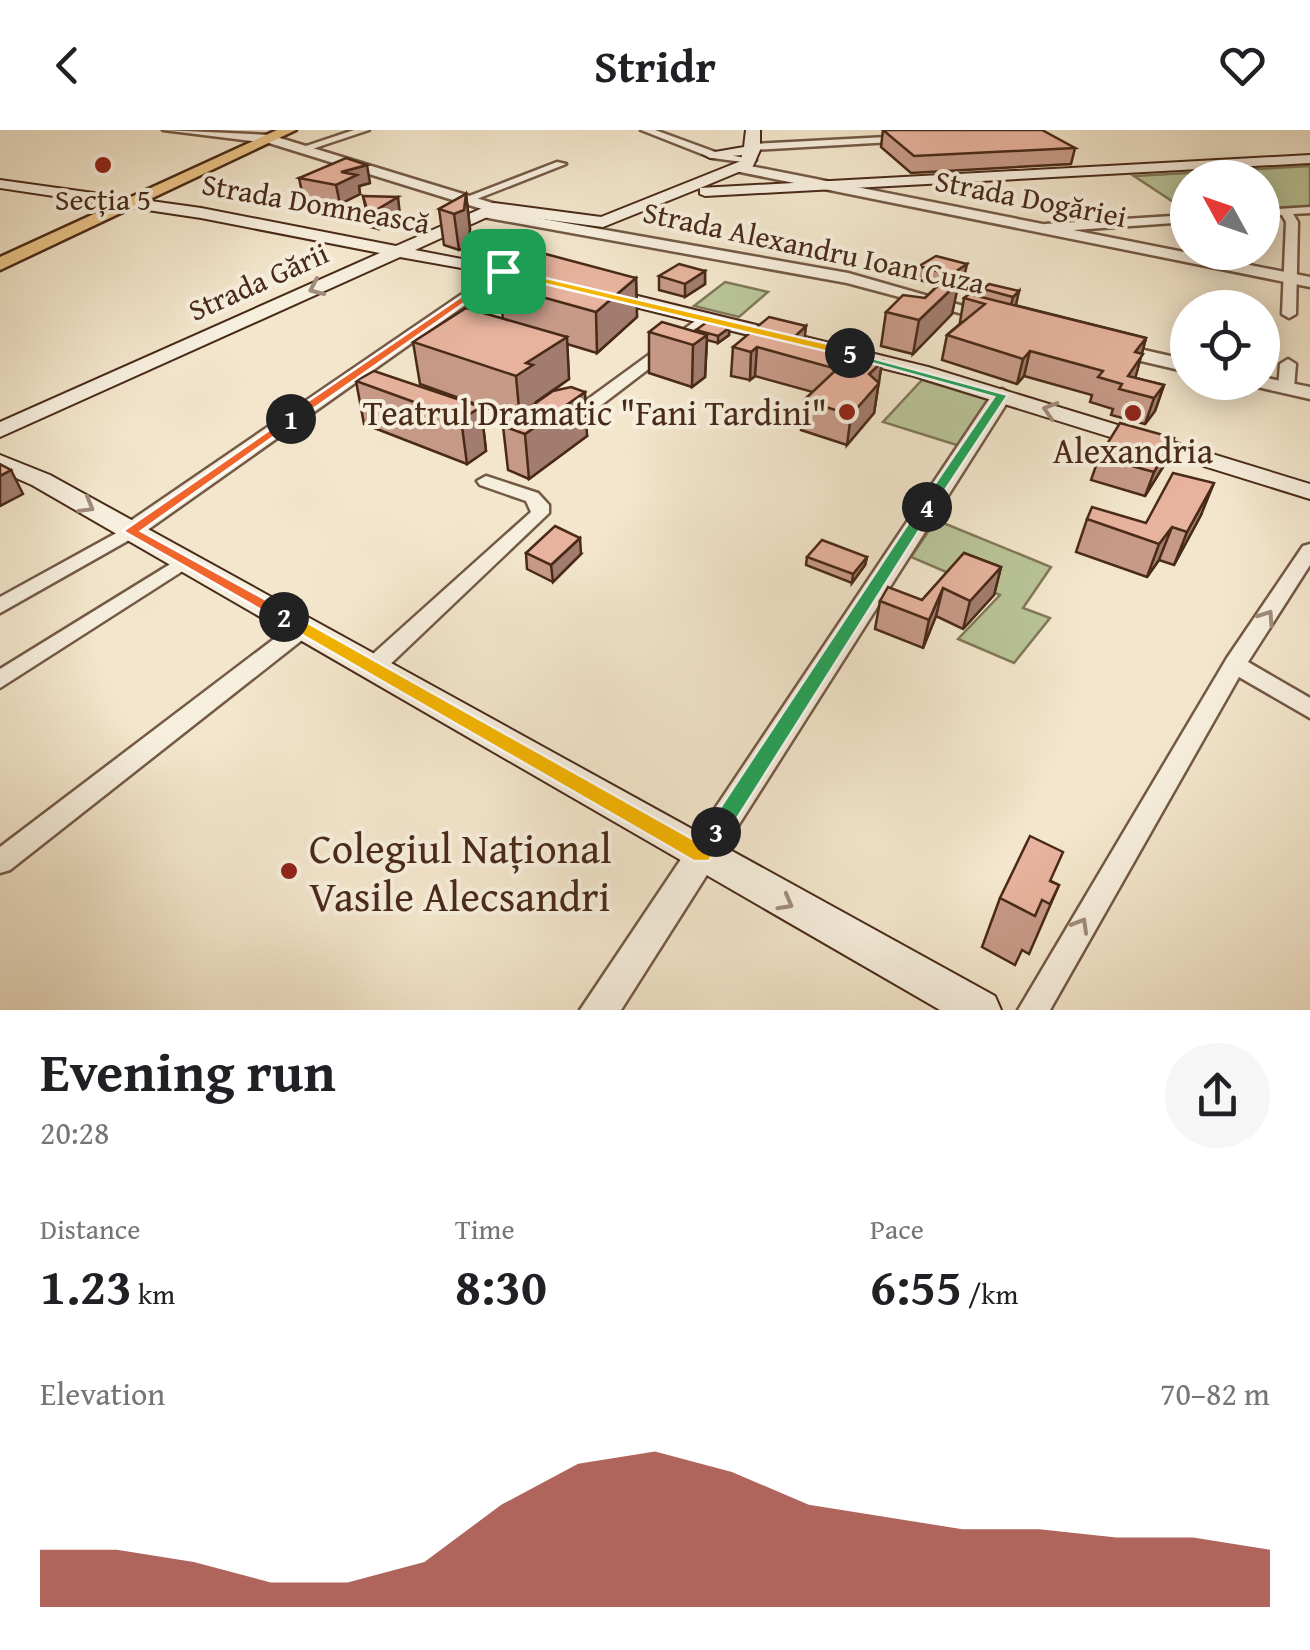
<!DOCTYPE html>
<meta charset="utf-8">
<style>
:root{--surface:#fff;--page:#f6f6f6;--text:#202124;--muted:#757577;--accent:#8f2418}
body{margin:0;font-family:"Gentium Book Plus",serif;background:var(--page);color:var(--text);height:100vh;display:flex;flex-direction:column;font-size:38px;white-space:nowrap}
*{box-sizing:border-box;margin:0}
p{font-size:32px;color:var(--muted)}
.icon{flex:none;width:55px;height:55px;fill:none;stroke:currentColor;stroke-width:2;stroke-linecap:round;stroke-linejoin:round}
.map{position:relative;height:880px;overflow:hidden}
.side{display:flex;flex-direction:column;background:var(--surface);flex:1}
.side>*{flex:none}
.needle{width:65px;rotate:310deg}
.controls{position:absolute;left:1170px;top:30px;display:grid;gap:20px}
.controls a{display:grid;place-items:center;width:110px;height:110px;border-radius:50%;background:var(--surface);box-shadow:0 5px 25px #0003;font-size:50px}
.pin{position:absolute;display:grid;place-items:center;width:85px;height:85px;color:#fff;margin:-42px;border-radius:20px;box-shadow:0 5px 15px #0006}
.km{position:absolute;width:50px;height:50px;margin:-25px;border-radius:50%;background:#222;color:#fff;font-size:28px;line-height:50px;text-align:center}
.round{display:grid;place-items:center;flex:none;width:105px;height:105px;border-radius:52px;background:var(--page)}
.headline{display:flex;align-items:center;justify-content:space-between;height:170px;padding:0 40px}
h1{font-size:55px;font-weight:800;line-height:75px}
.stats{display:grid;grid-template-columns:repeat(3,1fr);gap:15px;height:170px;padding:10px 40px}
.stats div{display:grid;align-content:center}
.stats b{font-size:50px;font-weight:800}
.stats small{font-size:28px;font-weight:400}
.stats p{font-size:28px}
.chart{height:280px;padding:20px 40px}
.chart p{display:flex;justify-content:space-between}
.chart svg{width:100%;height:180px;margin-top:10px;fill:var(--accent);opacity:.7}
header{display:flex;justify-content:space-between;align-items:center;height:130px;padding:0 40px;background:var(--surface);font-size:45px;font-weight:800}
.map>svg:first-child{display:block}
.green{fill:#b9c599;stroke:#817858;stroke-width:2.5}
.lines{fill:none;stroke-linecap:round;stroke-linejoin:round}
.minor-casing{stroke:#745945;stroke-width:5}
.tertiary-casing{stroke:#745945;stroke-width:5}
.secondary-casing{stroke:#492a18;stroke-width:4}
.primary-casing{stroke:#492a18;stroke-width:5}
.minor{fill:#f7efde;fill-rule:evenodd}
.tertiary{fill:#f7efde;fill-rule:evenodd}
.secondary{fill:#f7efde;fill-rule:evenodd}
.primary{fill:#eac386;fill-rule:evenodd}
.wall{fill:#c79a88;stroke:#492a18;stroke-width:2.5}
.shaded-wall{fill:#a27d6f;stroke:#492a18;stroke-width:2.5}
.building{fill:#e7b39e;stroke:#492a18;stroke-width:2.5}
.oneway{stroke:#a08c7b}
.split-1{fill:#f0652b;stroke:#fff;stroke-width:2.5}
.split-2{fill:#f0652b;stroke:#fff;stroke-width:2.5}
.split-3{fill:#f5b400;stroke:#fff;stroke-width:2.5}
.split-4{fill:#22a559;stroke:#fff;stroke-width:2.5}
.split-5{fill:#22a559;stroke:#fff;stroke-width:2.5}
.split-6{fill:#f5b400;stroke:#fff;stroke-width:2.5}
.poi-dot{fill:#8f2418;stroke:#f7efde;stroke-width:4}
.labels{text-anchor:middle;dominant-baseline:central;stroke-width:8;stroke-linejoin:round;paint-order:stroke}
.far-street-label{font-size:30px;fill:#492a18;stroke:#f7efde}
.far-poi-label{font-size:30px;fill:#492a18;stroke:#f7efde}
.poi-label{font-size:35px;fill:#492a18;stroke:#f7efde;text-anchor:end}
.near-poi-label{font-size:42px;fill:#492a18;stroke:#f7efde;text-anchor:start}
</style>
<header><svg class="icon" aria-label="back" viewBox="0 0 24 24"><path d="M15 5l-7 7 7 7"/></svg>Stridr<svg class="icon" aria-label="heart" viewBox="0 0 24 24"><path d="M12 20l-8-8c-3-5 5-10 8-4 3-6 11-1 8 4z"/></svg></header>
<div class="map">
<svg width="1310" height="880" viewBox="0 0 1310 880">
<rect width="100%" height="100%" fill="#f3e6cc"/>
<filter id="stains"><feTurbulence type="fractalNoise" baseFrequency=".002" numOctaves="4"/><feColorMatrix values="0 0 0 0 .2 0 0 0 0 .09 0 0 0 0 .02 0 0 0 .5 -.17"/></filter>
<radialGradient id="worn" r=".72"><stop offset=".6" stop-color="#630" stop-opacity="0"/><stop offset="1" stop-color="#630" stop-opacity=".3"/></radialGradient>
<g class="green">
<path d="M 1310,36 L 1310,76 L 1263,79 L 1262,48 L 1188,48 L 1187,81 L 1134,46 Z"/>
<path d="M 725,152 L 768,162 L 739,187 L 694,176 Z"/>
<path d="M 922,250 L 989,270 L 960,316 L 883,292 Z"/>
<path d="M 936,390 L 1051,437 L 1023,478 L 1050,488 L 1014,533 L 958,509 L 1000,465 L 911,427 Z"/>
</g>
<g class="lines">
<g class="minor-casing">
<g id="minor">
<path d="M 354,0 L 369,0 L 306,21 L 297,19 Z"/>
<path d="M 641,0 L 655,0 L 718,23 L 756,30 L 751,33 L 712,28 Z"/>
<path d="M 906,6 L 909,11 L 753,20 L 748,17 L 753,14 Z"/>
<path d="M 557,32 L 566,34 L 469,72 L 459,70 Z"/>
<path d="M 1310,77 L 1310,83 L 1293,84 L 1298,92 L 1296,184 L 1289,188 L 1282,184 L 1286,92 L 1282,85 L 1262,86 L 1262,80 Z"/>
<path d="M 1188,85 L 1188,92 L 1045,102 L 1039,98 L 1045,94 Z"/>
<path d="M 702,186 L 714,189 L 570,299 L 558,299 L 558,291 Z"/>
<path d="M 1288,229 L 1296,234 L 1294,258 L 1286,263 L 1278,258 L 1280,234 Z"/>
<path d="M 486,346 L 538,363 L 549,375 L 549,383 L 381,543 L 365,543 L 362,537 L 365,531 L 531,382 L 526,371 L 480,355 L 477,351 Z"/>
<path d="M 131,395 L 141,401 L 138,405 L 0,483 L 0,467 Z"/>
<path d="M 1310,414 L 1310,435 L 1248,532 L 1310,568 L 1310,588 L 1239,547 L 1050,880 L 1018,880 L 1227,528 L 1303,416 Z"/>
<path d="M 185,425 L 195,431 L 192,435 L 0,558 L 0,539 Z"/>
<path d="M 303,491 L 311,493 L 314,498 L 311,503 L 10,740 L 0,743 L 0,717 L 295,493 Z"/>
</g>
</g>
<g class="tertiary-casing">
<g id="tertiary">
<path d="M 163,0 L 270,5 L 499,75 L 498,81 L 848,143 L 1002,187 L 993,192 L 847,153 L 483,87 L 476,83 L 482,79 L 269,13 Z"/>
<path d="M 740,34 L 1310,147 L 1310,157 L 735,41 L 735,35 Z"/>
<path d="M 503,136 L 511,141 L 509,144 L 139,406 L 123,406 L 119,401 L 123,396 Z"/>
<path d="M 1113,213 L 1188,230 L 1188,242 L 1107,223 L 1107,215 Z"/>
<path d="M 1262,247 L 1310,257 L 1310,269 L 1253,256 L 1251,252 L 1262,252 Z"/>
<path d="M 1002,259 L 1012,265 L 621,880 L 580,880 L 992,265 Z"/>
</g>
</g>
<g class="secondary-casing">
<g id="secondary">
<path d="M 746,0 L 760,0 L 760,20 L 753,36 L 700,58 L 1310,25 L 1310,33 L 705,66 L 700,64 L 700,58 L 603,97 L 496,83 L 415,120 L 555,147 L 561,148 L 561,156 L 400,127 L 0,307 L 0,292 L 380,123 L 201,88 L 0,58 L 0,50 L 201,78 L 396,116 L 494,73 L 601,87 L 741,31 L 742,25 L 710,28 L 703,24 L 744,17 Z"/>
<path d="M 601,157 L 928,237 L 1310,354 L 1310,369 L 914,246 L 595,167 L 592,163 Z"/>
<path d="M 0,325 L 50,345 L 995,866 L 1001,880 L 940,880 L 32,355 L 0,341 Z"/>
</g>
</g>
<g class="primary-casing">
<path id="primary" d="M 277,0 L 296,0 L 0,140 L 0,127 Z"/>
</g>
<use href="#minor" class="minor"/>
<use href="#tertiary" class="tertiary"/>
<use href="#secondary" class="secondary"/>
<use href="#primary" class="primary"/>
</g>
<g class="wall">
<path d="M 883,0 L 1075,18 L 1071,34 L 911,43 L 881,17 Z"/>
<path d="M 299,48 L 370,53 L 359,56 L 360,64 L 340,74 L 303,67 Z"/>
<path d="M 466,64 L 470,99 L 468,116 L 459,120 L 444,115 L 439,79 Z"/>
<path d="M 363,66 L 400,85 L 379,99 L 370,97 Z"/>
<path d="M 531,131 L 636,148 L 637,187 L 597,223 L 567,214 L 569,249 L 536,273 L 587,306 L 529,349 L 508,340 L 503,296 L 515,288 L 420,254 L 413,212 L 503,189 L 499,155 L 532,136 Z"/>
<path d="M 919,136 L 964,148 L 958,152 L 952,184 L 913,224 L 881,216 L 886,182 L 925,168 L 937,156 L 917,149 Z"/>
<path d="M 705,141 L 705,154 L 685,167 L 659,160 L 659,146 Z"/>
<path d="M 983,159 L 1019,161 L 1015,175 L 1146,208 L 1135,248 L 1164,255 L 1155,281 L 1145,294 L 1111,285 L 1113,279 L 1090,272 L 1092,265 L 1024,246 L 1017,254 L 942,230 L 947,205 L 962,192 L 960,192 L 964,168 L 981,167 Z"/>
<path d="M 729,198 L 729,205 L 718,213 L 707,210 L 705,247 L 692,257 L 649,243 L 649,202 L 696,202 L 696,200 Z"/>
<path d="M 804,215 L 882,232 L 874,283 L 847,315 L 801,300 L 804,270 L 813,262 L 755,246 L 750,250 L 731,246 L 733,217 Z"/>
<path d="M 356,251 L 481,277 L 486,321 L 467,334 L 364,294 Z"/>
<path d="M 1099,327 L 1166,332 L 1145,366 L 1091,350 Z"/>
<path d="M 1201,385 L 1174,435 L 1159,430 L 1147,447 L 1076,422 L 1087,389 L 1146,393 Z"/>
<path d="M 526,423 L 581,424 L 553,452 L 527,439 Z"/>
<path d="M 964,423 L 1001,437 L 994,465 L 963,499 L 936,486 L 923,518 L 875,499 L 880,471 L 922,470 Z"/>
<path d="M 807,427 L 867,427 L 865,435 L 852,453 L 806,435 Z"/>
<path d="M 1051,751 L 1059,755 L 1029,824 L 1022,820 L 1015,835 L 982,817 L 1000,768 Z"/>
</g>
<g class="shaded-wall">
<path d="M 367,35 L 370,53 L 359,56 L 360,64 L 340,74 L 336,55 L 341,42 Z"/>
<path d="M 466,64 L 470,99 L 468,116 L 459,120 L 454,84 Z"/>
<path d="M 398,67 L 400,85 L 379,99 L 376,80 Z"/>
<path d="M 967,134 L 964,148 L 947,159 L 950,145 Z"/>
<path d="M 705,141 L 705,154 L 685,167 L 685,154 Z"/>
<path d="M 636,148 L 637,187 L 597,223 L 596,182 Z"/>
<path d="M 959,152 L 952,184 L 913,224 L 919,190 Z"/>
<path d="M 1019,161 L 1016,175 L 1010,180 L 1013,167 Z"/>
<path d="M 806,196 L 803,224 L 789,212 Z"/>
<path d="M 729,198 L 729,205 L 718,213 L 718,206 Z"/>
<path d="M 707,205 L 705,247 L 692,257 L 693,215 Z"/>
<path d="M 567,207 L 569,249 L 536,272 L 536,278 L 520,289 L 516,246 L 526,233 Z"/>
<path d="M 1146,208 L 1135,249 L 1127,247 L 1135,222 Z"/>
<path d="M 757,217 L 755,246 L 750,250 L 751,222 Z"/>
<path d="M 1030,221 L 1024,246 L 1017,254 L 1023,229 Z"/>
<path d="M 882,232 L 874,283 L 847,315 L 851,285 L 869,244 Z"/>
<path d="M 1164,255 L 1155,281 L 1145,294 L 1154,268 Z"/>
<path d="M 585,262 L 587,306 L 529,349 L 525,304 Z"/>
<path d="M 481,277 L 486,321 L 467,334 L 461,289 Z"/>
<path d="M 1174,308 L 1166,332 L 1145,366 L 1154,342 Z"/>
<path d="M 11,340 L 23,364 L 0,376 L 0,346 Z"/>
<path d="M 1214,353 L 1201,385 L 1174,435 L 1187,402 Z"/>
<path d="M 1172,397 L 1159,430 L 1147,447 L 1159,414 Z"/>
<path d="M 580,408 L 581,424 L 553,452 L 551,435 Z"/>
<path d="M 867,427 L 865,435 L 852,453 L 853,444 Z"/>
<path d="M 1001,437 L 994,465 L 963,499 L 970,471 Z"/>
<path d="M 943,458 L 936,486 L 923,518 L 929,490 Z"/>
</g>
<g class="building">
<path d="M 883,0 L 1042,0 L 1075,18 L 914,26 Z"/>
<path d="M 346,28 L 367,35 L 341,42 L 357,45 L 336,55 L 299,48 Z"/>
<path d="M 466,64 L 464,80 L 454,84 L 439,79 Z"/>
<path d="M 363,66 L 398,67 L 376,80 L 367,79 Z"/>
<path d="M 542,123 L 636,148 L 596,182 L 499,155 L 538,132 L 531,131 Z"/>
<path d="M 936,126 L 967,134 L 950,145 L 919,136 Z"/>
<path d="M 679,134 L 705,141 L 685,154 L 659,146 Z"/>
<path d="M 945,149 L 959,152 L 919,190 L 886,182 L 903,165 L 925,168 Z"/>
<path d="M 989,154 L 1019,161 L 1013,167 L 983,159 Z"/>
<path d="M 969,164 L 1146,208 L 1135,222 L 1143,224 L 1128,246 L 1164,255 L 1154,268 L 1119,259 L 1122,254 L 1098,247 L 1103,241 L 1030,221 L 1023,229 L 947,205 L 985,174 L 964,168 Z"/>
<path d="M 466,178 L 567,207 L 526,233 L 533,235 L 516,246 L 413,212 Z"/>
<path d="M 769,187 L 806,196 L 789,212 L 882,232 L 869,244 L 879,253 L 851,285 L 804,270 L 837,239 L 757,217 L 751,222 L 733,217 Z"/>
<path d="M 662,192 L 707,205 L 693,215 L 649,202 Z"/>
<path d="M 707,192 L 729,198 L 718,206 L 696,200 Z"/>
<path d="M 374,241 L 481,277 L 461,289 L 356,251 Z"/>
<path d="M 571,257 L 585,262 L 525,304 L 503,296 L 553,261 Z"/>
<path d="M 1120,293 L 1174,308 L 1154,342 L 1099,327 Z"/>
<path d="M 0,334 L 11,340 L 0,346 Z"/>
<path d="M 1173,343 L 1214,353 L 1187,402 L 1172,397 L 1159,414 L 1087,389 L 1092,377 L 1146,393 Z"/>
<path d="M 555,396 L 580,408 L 551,435 L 526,423 Z"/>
<path d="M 822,410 L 867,427 L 853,444 L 807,427 Z"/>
<path d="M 964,423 L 1001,437 L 970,471 L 943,458 L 929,490 L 880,471 L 888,457 L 922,470 Z"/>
<path d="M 1030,706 L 1063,722 L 1050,751 L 1059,755 L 1050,774 L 1042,770 L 1035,786 L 1000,768 Z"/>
</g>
<defs><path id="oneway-chevron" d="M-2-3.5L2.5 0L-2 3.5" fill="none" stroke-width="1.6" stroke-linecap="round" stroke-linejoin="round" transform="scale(2.5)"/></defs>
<g class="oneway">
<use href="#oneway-chevron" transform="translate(316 158) rotate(156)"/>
<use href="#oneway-chevron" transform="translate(1050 280) rotate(-163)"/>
<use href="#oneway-chevron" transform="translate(87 376) rotate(30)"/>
<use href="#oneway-chevron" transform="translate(1267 487) rotate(-56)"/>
<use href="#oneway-chevron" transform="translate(786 773) rotate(29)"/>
<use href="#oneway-chevron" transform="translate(1081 795) rotate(-60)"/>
</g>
<path class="split-1" d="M 503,138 L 507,143 L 296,291 L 286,291 L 286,286 Z"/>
<path class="split-2" d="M 291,285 L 296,291 L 141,401 L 290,483 L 293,487 L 284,493 L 123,401 Z"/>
<path class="split-3" d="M 278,483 L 290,483 L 698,712 L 708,696 L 716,694 L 727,702 L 709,731 L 694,731 L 278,491 Z"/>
<path class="split-4" d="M 927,372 L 934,377 L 724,709 L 708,709 L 708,696 L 919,377 Z"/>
<path class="split-5" d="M 846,221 L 1008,265 L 932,380 L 919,377 L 994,267 L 846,226 Z"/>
<path class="split-6" d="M 503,138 L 850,219 L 856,223 L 850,227 L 499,143 Z"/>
<g class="poi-dot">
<circle cx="103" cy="35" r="10"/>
<circle cx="847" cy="282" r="10"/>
<circle cx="1133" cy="283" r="10"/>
<circle cx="289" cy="741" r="10"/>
</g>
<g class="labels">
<g class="far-street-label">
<text transform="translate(1031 68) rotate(11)">Strada Dogăriei</text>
<text transform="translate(316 73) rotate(10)">Strada Domnească</text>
<text transform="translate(814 117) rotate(12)">Strada Alexandru Ioan Cuza</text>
<text transform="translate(258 151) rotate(-24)">Strada Gării</text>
</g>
<g class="far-poi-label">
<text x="103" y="69">Secția 5</text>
</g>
<g class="poi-label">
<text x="827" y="282">Teatrul Dramatic "Fani Tardini"</text>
<text x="1133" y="320" text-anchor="middle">Alexandria</text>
</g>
<g class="near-poi-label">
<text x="309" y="717">Colegiul Național<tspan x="309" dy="48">Vasile Alecsandri</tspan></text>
</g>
</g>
<rect width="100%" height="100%" filter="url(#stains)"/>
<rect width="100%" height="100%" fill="url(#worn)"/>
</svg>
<div class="controls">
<a><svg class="needle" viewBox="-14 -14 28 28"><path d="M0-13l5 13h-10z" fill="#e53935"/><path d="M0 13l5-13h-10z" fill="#757577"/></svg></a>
<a><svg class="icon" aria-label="locate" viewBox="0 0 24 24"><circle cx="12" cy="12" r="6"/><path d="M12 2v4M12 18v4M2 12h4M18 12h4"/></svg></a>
</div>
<div class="pin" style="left:503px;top:141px;background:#1e9e55"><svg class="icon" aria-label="arrive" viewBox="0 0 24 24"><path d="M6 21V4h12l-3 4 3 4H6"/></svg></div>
<b class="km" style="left:291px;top:289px">1</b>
<b class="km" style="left:284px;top:487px">2</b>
<b class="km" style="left:716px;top:702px">3</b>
<b class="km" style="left:927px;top:377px">4</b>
<b class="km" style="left:850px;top:223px">5</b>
</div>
<section class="side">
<div class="headline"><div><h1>Evening run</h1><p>20:28</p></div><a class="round"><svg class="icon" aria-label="share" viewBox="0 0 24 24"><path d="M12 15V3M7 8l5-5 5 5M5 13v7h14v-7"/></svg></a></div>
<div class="stats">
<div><p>Distance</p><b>1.23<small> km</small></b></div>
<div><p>Time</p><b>8:30</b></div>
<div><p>Pace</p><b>6:55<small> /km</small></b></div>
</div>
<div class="chart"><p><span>Elevation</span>70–82 m</p>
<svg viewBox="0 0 160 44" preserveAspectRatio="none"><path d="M0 44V30L10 30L20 33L30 38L40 38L50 33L60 19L70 9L80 6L90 11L100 19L110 22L120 25L130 25L140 27L150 27L160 30V44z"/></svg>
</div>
</section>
